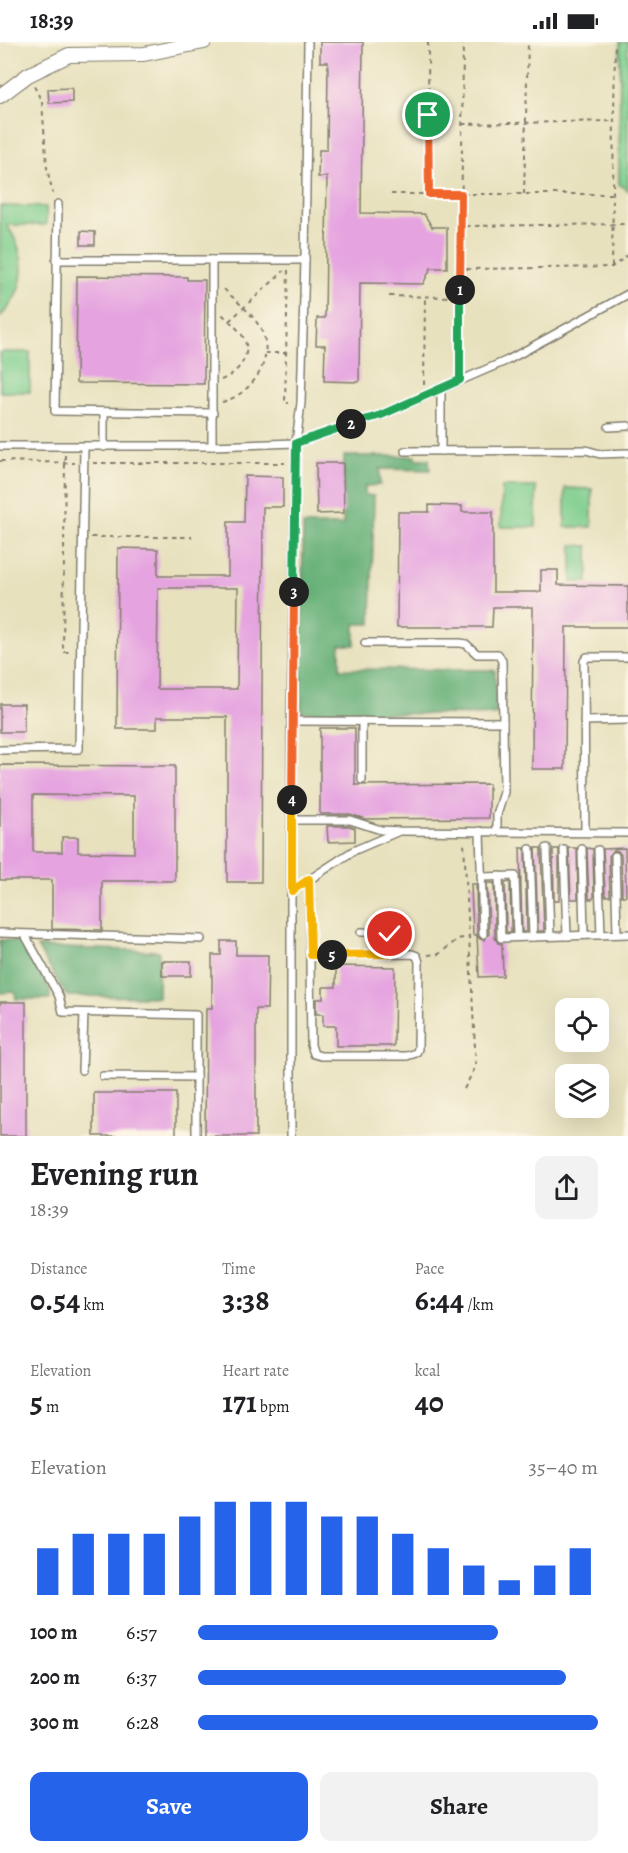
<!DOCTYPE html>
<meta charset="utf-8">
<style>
:root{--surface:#fff;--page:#f2f2f2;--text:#202124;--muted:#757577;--accent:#2563eb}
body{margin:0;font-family:Alegreya,serif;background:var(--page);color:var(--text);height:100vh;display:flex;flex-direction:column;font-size:22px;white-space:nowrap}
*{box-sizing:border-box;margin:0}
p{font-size:20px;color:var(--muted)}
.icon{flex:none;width:33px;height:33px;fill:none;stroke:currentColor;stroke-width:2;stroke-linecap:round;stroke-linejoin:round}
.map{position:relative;height:1094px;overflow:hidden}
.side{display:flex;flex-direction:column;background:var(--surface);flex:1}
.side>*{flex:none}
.tools{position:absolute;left:555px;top:956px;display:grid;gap:12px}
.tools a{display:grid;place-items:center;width:54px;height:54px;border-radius:12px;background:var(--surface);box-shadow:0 6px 24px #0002;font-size:30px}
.pin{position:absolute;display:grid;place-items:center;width:51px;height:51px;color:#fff;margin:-26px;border:3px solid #fff;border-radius:50%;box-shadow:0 2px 6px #0007}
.km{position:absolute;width:30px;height:30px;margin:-15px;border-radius:50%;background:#222;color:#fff;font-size:16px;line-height:30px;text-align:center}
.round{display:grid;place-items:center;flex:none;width:63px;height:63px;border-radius:12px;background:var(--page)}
.summary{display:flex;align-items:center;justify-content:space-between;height:102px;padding:0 30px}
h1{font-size:33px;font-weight:700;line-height:45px}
.figures{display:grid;grid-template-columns:repeat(3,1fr);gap:9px;height:102px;padding:6px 30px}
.figures div{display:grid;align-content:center}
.figures b{font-size:30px;font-weight:700}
.figures small{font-size:16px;font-weight:400}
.figures p{font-size:16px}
.chart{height:168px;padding:12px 30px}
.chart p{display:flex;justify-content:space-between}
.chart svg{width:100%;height:108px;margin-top:6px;stroke:var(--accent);stroke-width:6}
.button{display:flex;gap:12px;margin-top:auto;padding:12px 30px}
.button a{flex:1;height:69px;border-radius:12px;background:var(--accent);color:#fff;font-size:24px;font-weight:700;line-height:69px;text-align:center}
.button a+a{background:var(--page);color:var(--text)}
ul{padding:0 30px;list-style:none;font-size:20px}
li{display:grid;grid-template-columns:96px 72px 1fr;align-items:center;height:45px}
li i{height:15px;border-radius:8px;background:var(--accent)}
.status{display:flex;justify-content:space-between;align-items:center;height:42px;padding:0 30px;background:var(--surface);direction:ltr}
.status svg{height:16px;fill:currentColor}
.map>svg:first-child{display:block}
.green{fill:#7dcd8d;stroke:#4c7454;stroke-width:1.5}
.forest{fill:#66b078;stroke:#41664a;stroke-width:1.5}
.building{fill:#e5a3e0;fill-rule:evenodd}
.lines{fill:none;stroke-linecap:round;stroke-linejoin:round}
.lane-casing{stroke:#827e6d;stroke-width:10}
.street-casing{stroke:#827e6d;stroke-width:16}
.path{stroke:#827e6d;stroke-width:2;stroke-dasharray:4.5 4.5;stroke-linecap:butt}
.lane{stroke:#fff;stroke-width:7}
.street{stroke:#fff;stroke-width:14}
.split-1-casing{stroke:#fff;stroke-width:12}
.split-2-casing{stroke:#fff;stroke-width:12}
.split-3-casing{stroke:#fff;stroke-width:12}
.split-4-casing{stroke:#fff;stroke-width:12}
.split-5-casing{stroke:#fff;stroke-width:12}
.split-6-casing{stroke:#fff;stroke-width:12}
.split-1{stroke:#f0652b;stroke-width:8}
.split-2{stroke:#22a559;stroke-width:8}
.split-3{stroke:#22a559;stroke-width:8}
.split-4{stroke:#f0652b;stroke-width:8}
.split-5{stroke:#f5b400;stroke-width:8}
.split-6{stroke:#f5b400;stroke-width:8}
</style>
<div class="status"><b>18:39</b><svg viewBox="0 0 49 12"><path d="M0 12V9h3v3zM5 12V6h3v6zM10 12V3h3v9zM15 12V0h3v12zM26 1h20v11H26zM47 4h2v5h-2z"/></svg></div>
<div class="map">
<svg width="628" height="1094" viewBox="0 0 628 1094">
<rect width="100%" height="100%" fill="#fcf5e5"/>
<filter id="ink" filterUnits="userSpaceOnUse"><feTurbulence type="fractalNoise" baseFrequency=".0167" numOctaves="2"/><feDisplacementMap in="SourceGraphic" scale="12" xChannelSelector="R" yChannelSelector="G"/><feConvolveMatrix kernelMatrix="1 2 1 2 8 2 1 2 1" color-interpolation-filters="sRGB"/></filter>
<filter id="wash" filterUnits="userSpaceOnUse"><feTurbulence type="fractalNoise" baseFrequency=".008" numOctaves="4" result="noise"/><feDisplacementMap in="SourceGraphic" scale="24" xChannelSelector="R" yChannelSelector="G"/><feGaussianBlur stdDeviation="1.35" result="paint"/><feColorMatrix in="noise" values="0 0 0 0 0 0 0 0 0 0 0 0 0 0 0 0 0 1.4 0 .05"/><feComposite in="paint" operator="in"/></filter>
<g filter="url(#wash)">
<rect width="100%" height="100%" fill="#e7e1be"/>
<g class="green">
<path d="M 620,0 L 628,0 L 628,149 L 619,142 Z"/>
<path d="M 0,164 L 46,165 L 46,183 L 7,183 C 28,214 28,247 0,275 Z"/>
<rect x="0" y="310" width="30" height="40"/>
<path d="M 502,445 L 536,445 L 536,485 L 501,485 Z"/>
<path d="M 565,446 L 592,447 L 592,485 L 565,485 Z"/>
<path d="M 572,503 L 588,504 L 588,540 L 572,540 Z"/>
</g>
<g class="forest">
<path d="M 344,414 L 416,414 L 417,417 L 429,417 L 430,428 L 380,427 L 380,443 L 365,444 L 365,453 L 374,454 L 371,582 L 355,582 L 355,603 L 340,603 L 340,627 L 495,628 L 496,673 L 301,670 L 303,483 L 343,483 Z"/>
<path d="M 0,898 L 21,899 L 50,948 L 50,957 L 16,957 L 15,950 L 0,951 Z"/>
<path d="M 37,905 L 159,909 L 158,955 L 67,954 Z"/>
</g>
<g id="blocks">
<g class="building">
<path d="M 320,0 L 363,0 L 361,171 L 424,172 L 432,185 L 447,185 L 447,226 L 431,226 L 423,242 L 360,241 L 359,340 L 324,339 L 325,303 L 316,303 L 317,276 L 325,276 L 327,135 L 318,135 L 319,108 L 327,108 L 328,20 L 320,20 Z"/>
<path d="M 72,46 L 72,60 L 49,61 L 48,47 Z"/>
<path d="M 81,189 L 95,190 L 95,203 L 81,203 Z"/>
<path d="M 77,234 L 187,235 L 187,238 L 205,238 L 204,342 L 76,341 Z"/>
<path d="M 316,421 L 343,421 L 344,471 L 317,472 Z"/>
<path d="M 245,434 L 283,435 L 283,465 L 263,465 L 261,840 L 227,840 L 227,675 L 157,675 L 157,687 L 117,687 L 118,506 L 158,507 L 158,534 L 228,534 L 228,480 L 244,480 ZM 158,546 L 238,546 L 237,647 L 157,647 Z"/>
<path d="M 429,463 L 462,464 L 462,470 L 493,470 L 493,550 L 541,550 L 541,528 L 558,528 L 558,543 L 628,544 L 628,585 L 566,585 L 565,727 L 532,727 L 533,565 L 493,565 L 492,585 L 397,585 L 398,470 L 429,470 Z"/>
<rect x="0" y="662" width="24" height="28"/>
<path d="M 320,686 L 355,686 L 355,743 L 489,742 L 489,776 L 365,777 L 350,772 L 320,772 Z"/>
<path d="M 0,723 L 175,724 L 175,839 L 102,839 L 102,888 L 52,887 L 52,838 L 0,838 ZM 33,753 L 134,754 L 134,811 L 78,810 L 78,795 L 62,795 L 62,810 L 33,810 Z"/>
<path d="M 327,784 L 349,784 L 355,786 L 355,799 L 328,800 Z"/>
<path d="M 520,806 L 525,806 L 527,890 L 522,890 Z"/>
<path d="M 535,806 L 541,806 L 541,808 L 544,889 L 538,889 Z"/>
<path d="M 569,806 L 577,806 L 578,857 L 571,857 Z"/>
<path d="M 587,806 L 593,807 L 594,855 L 592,857 L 589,857 Z"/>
<path d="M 625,806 L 626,854 L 622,854 L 621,813 L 618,809 L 614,808 L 609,814 L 610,854 L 605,854 L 603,807 Z"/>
<path d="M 553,807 L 559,807 L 559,859 L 554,859 Z"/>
<path d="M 510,840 L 511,890 L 506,890 L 505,841 Z"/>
<path d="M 487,841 L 494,841 L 495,896 L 498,901 L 502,902 L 503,934 L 479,935 L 477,893 L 473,893 L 471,842 L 476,842 L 477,893 L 480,897 L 484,898 L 489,892 Z"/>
<path d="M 221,899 L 236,899 L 236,913 L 268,913 L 267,967 L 256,967 L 256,1094 L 205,1094 L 206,966 L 212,966 L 212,913 L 221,913 Z"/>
<rect x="162" y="919" width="29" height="15"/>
<path d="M 336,924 L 395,925 L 394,1004 L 336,1004 L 336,984 L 323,984 L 323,972 L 316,972 L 316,957 L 323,957 L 323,945 L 336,945 Z"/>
<rect x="0" y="960" width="26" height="134"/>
<rect x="94" y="1051" width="82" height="43"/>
</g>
</g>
</g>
<g filter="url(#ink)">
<use href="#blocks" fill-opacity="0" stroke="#827e6d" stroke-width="1.5"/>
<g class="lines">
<g class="lane-casing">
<g id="lane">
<path d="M 58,162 L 55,369 L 213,371"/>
<path d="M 56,218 L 305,218 L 301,361 L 296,401 L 291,679 L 291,1094"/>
<path d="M 305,218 L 308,0"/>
<path d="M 441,347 L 441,409"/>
<path d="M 609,385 L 628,384"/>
<path d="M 0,404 L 212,404 L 296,401 L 381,373 L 508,318 L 628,252"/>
<path d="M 212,404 L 212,218"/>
<path d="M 104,405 L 104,371"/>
<path d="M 405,409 L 586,408 L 600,412 L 628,411"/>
<path d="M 365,601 L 460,601 L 466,602 L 477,612 L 498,612 L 502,619 L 503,680"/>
<path d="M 291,679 L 503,680 L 504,750 L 497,773 L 497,789"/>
<path d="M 362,679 L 362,738"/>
<path d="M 584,679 L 628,678"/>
<path d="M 0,708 L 79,707 L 84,405"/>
<path d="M 292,778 L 350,778 L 381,788 L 399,789 L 628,791"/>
<path d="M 480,789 L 483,892"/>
<path d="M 585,790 L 584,619 L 587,615 L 628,615"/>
<path d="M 547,806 L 550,894"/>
<path d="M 530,807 L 533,895"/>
<path d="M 582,807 L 584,893"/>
<path d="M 564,808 L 567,894"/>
<path d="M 598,808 L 601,893"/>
<path d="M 615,814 L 617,892"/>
<path d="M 499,834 L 501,896 L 628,892"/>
<path d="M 481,835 L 515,834 L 517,895"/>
<path d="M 309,837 L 311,1003 L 314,1012 L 321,1014 L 407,1014 L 416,1011 L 418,1007 L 419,920 L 417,914 L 412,912 L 311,913"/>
<path d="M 292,849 L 353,809 L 397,790"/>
<path d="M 361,890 L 389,891 L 390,912"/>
<path d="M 0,891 L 201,897"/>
<path d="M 25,893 L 59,954 L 63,970 L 196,973 L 196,1094"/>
<path d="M 82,1028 L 84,971"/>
<path d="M 103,1034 L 196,1035"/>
</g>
</g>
<g class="street-casing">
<path id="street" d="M 0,54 L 28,33 L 69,13 L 144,12 L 204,0"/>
</g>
<g class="path">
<path d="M 428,0 L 429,152"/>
<path d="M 34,44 L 42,60 L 47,126 L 53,152"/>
<path d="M 462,82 L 614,79"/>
<path d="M 391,152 L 614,152"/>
<path d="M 524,152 L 528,0"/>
<path d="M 466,184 L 628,182"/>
<path d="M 612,225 L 615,0"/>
<path d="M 466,227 L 612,225 L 628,213"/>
<path d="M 288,228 L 285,361 L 289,361"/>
<path d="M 389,254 L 460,255"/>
<path d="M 229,279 L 284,229"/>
<path d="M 265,311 L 286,311"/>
<path d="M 460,327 L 463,0"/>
<path d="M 221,338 C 241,330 256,308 239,289 C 234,283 227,277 222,272"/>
<path d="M 424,343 L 425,255"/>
<path d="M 222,360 C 253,352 278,315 259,284 C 251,270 235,258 224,247"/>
<path d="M 65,413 L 63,610 L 71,610"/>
<path d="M 0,419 L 75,421"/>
<path d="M 93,421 L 285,421"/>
<path d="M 91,495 L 192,495"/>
<path d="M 428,913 L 439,912 L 458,897 L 468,895"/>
<path d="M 464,1047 L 476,1024 L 464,801"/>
</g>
<use href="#lane" class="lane"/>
<use href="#street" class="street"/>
</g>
</g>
<g class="lines" filter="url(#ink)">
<g class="split-1-casing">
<path id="split-1" d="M 428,73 L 429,152 L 461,152 L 460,248"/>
</g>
<g class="split-2-casing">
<path id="split-2" d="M 351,382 L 381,373 L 460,338 L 460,248"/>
</g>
<g class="split-3-casing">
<path id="split-3" d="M 294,550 L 296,401 L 351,382"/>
</g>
<g class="split-4-casing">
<path id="split-4" d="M 292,758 L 294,550"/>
</g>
<g class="split-5-casing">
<path id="split-5" d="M 292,758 L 292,849 L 309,837 L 311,913 L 332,913"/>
</g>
<g class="split-6-casing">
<path id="split-6" d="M 332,913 L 390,912 L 390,892"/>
</g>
<use href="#split-1" class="split-1"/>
<use href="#split-2" class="split-2"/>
<use href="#split-3" class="split-3"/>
<use href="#split-4" class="split-4"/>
<use href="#split-5" class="split-5"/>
<use href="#split-6" class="split-6"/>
</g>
</svg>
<div class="tools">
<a><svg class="icon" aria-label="locate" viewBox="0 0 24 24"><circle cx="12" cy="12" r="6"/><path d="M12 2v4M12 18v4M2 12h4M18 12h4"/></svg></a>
<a><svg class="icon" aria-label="layers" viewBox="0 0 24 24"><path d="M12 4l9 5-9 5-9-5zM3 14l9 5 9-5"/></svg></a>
</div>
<div class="pin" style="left:428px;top:73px;background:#1e9e55"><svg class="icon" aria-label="arrive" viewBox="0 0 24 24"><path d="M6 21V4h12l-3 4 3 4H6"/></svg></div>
<div class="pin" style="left:390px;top:892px;background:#d93025"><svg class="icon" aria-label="check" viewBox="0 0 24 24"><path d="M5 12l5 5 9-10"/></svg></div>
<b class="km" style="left:460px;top:248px">1</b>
<b class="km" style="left:351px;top:382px">2</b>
<b class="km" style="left:294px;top:550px">3</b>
<b class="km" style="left:292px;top:758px">4</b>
<b class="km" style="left:332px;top:913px">5</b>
</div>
<section class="side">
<div class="summary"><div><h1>Evening run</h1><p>18:39</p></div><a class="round"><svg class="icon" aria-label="share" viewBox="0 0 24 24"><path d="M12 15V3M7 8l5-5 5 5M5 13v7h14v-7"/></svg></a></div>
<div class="figures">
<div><p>Distance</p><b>0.54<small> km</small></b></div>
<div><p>Time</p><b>3:38</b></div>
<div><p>Pace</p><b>6:44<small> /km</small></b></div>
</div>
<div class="figures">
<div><p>Elevation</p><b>5<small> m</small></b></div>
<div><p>Heart rate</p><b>171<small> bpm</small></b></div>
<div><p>kcal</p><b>40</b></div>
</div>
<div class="chart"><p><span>Elevation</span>35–40 m</p>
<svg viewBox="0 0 160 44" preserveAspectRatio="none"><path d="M5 44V25M15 44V19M25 44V19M35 44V19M45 44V12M55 44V6M65 44V6M75 44V6M85 44V12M95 44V12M105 44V19M115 44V25M125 44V32M135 44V38M145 44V32M155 44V25"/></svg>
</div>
<ul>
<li><b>100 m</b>6:57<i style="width:75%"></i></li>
<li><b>200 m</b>6:37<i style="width:92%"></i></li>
<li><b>300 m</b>6:28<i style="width:100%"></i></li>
</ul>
<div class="button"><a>Save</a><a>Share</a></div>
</section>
